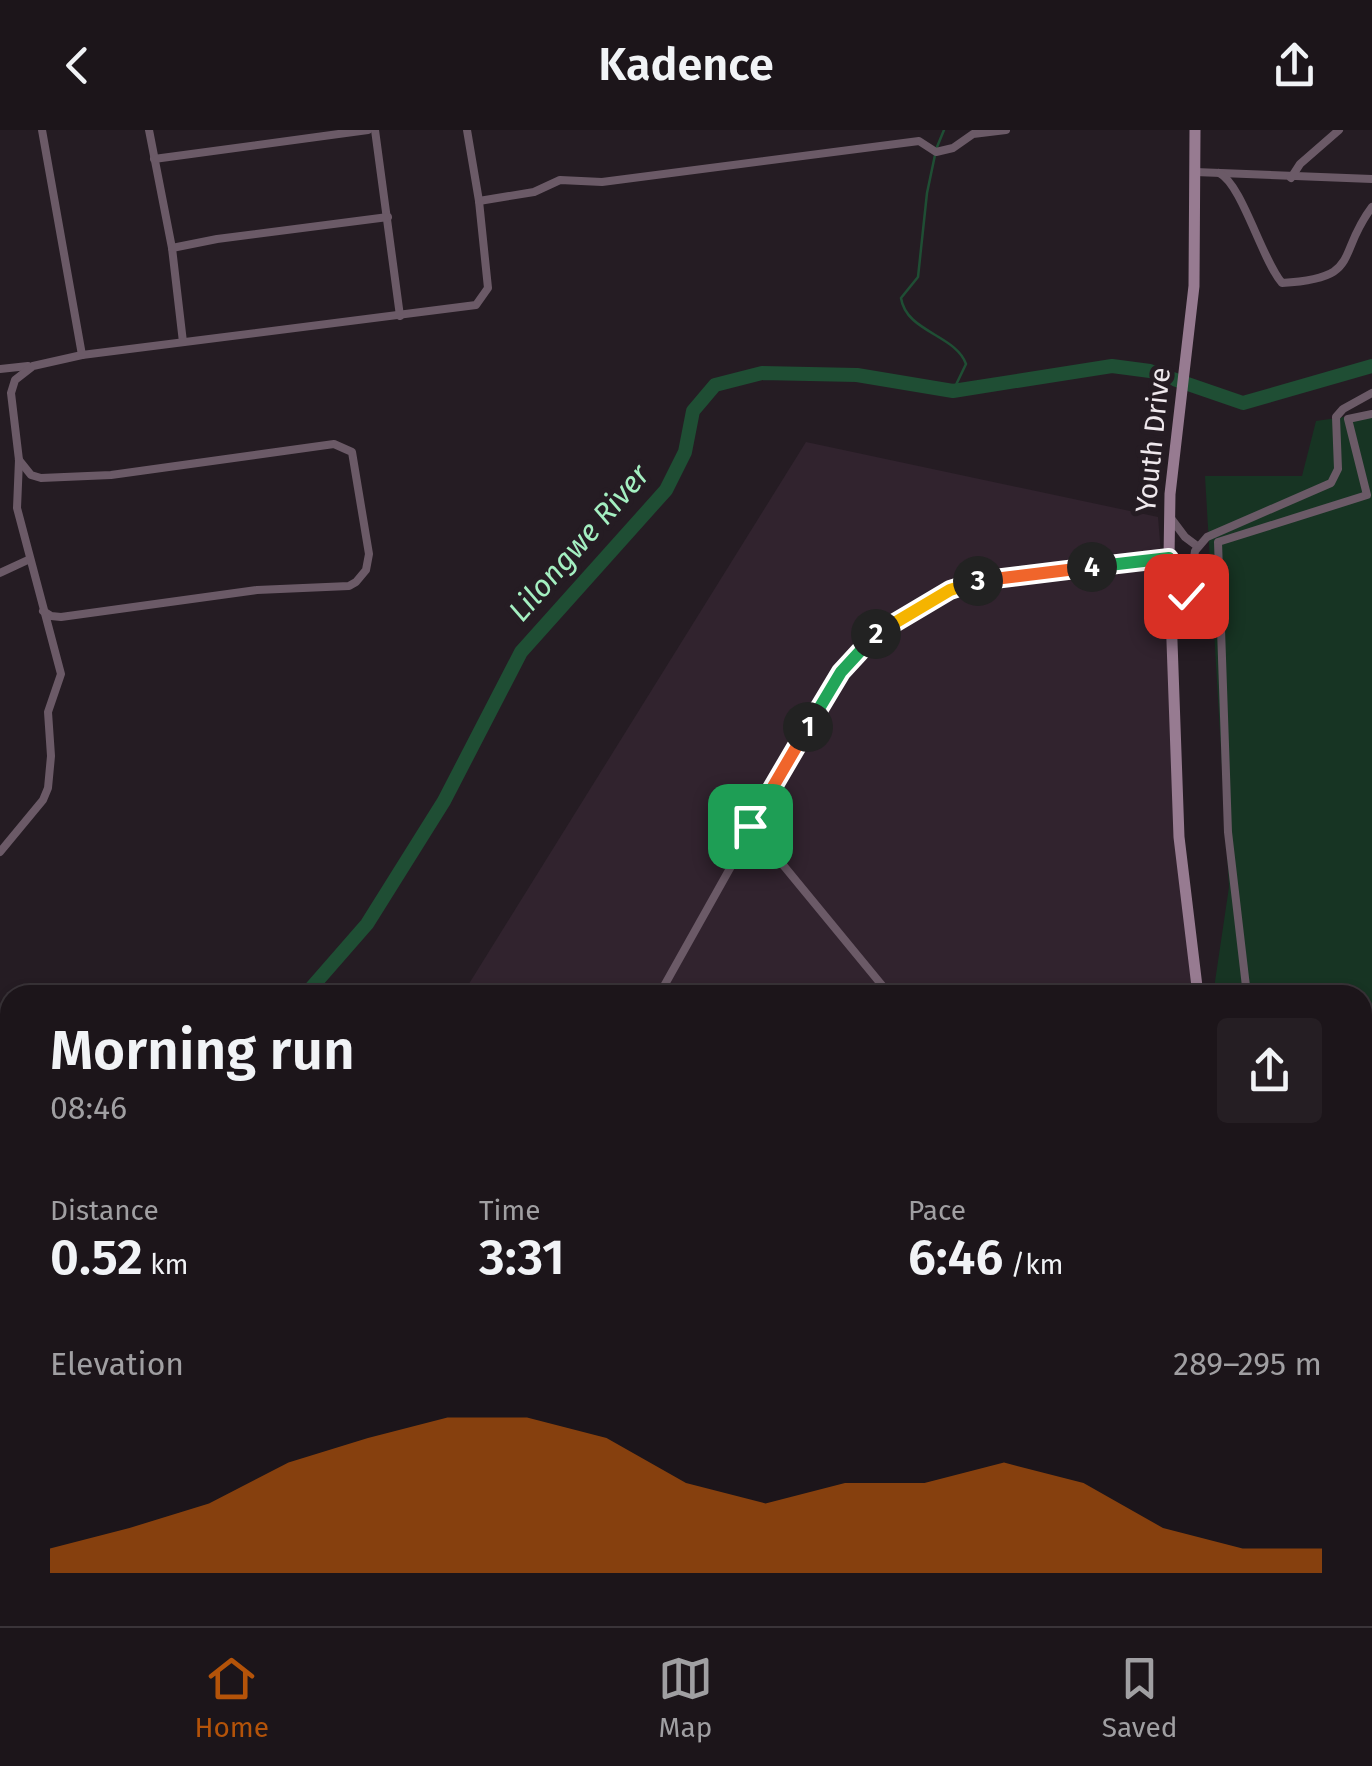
<!DOCTYPE html>
<meta charset="utf-8">
<style>
:root{--surface:#1c151a;--page:#251e23;--text:#f1f3f6;--muted:#a09fa2;--line:#3a3439;--accent:#b45309}
body{margin:0;font-family:"Fira Sans",sans-serif;background:var(--page);color:var(--text);height:100vh;display:flex;flex-direction:column;font-size:38px;white-space:nowrap}
*{box-sizing:border-box;margin:0}
p{font-size:32px;color:var(--muted)}
.icon{flex:none;width:55px;height:55px;fill:none;stroke:currentColor;stroke-width:2;stroke-linecap:round;stroke-linejoin:round}
.map{position:relative;flex:1;overflow:hidden}
.details{position:absolute;left:0px;top:855px;width:1372px;height:642px;display:flex;flex-direction:column;background:var(--surface);border-radius:30px 30px 0 0;box-shadow:0 2px 8px #0004,0 0 0 2px var(--line)}
.details>*{flex:none}
.pin{position:absolute;display:grid;place-items:center;width:85px;height:85px;color:#fff;margin:-42px;border-radius:20px;box-shadow:0 5px 15px #0006}
.km{position:absolute;width:50px;height:50px;margin:-25px;border-radius:50%;background:#222;color:#fff;font-size:28px;line-height:50px;text-align:center}
.round{display:grid;place-items:center;flex:none;width:105px;height:105px;border-radius:10px;background:var(--page)}
.headline{display:flex;align-items:center;justify-content:space-between;height:170px;padding:0 50px}
h1{font-size:55px;font-weight:600;line-height:75px}
.stats{display:grid;grid-template-columns:repeat(3,1fr);gap:15px;height:170px;padding:10px 50px}
.stats div{display:grid;align-content:center}
.stats b{font-size:50px;font-weight:600}
.stats small{font-size:28px;font-weight:400}
.stats p{font-size:28px}
.chart{height:280px;padding:20px 50px}
.chart p{display:flex;justify-content:space-between}
.chart svg{width:100%;height:180px;margin-top:10px;fill:var(--accent);opacity:.7}
header{display:flex;justify-content:space-between;align-items:center;height:130px;padding:0 50px;background:var(--surface);font-size:45px;font-weight:600}
.tab-bar{display:flex;justify-content:space-around;align-items:center;height:140px;border-top:2px solid var(--line);background:var(--surface);font-size:28px;color:var(--muted)}
.tab-bar a{display:grid;justify-items:center;gap:5px}
.tab-bar .active{color:var(--accent)}
.map>svg:first-child{display:block}
.built{fill:#31232e}
.green{fill:#173423}
.lines{fill:none;stroke-linecap:round;stroke-linejoin:round}
.stream{stroke:#1f4e34;stroke-width:2.5}
.river{stroke:#1f4e34;stroke-width:14}
.street{stroke:#6b5a67;stroke-width:8}
.secondary{stroke:#977b91;stroke-width:11}
.split-1-casing{stroke:#fff;stroke-width:20}
.split-2-casing{stroke:#fff;stroke-width:20}
.split-3-casing{stroke:#fff;stroke-width:20}
.split-4-casing{stroke:#fff;stroke-width:20}
.split-5-casing{stroke:#fff;stroke-width:20}
.split-6-casing{stroke:#fff;stroke-width:20}
.split-1{stroke:#f0652b;stroke-width:12}
.split-2{stroke:#22a559;stroke-width:12}
.split-3{stroke:#f5b400;stroke-width:12}
.split-4{stroke:#f0652b;stroke-width:12}
.split-5{stroke:#22a559;stroke-width:12}
.split-6{stroke:#f5b400;stroke-width:12}
.labels{text-anchor:middle;dominant-baseline:central;stroke-width:10;stroke-linejoin:round;paint-order:stroke}
.street-label{font-size:28px;fill:#efe8ed;stroke:#251c23}
.water-label{font-size:30px;font-style:italic;fill:#a4efc1;stroke:#251c23}
</style>
<header><svg class="icon" aria-label="back" viewBox="0 0 24 24"><path d="M15 5l-7 7 7 7"/></svg>Kadence<svg class="icon" aria-label="share" viewBox="0 0 24 24"><path d="M12 15V3M7 8l5-5 5 5M5 13v7h14v-7"/></svg></header>
<div class="map">
<svg width="1372" height="1496" viewBox="0 0 1372 1496">
<rect width="100%" height="100%" fill="#251c23"/>
<g class="built">
<path d="M 806,312 L 1158,387 L 1197,865 L 462,865 Z"/>
<path d="M 10,1294 L 10,1488 L 1362,1488 L 1363,1448 L 1372,1470 L 1372,1496 L 0,1496 L 0,1301 Z"/>
</g>
<path class="green" d="M 1372,283 L 1372,1422 L 1362,1402 L 1362,865 L 1213,865 L 1229,757 L 1205,346 L 1302,346 L 1316,291 Z"/>
<g class="lines">
<g class="stream">
<path d="M 937,17 L 944,0"/>
<path d="M 935,25 L 927,63 L 918,147 L 901,168 C 906,202 956,205 966,234 L 953,261"/>
<path d="M 346,1488 L 347,1496"/>
</g>
<g class="river">
<path d="M 305,865 L 367,794 L 444,671 L 521,522 L 666,360 L 685,322 L 693,281 L 715,255 L 762,243 L 857,245 L 953,261 L 1112,236 L 1150,241 L 1243,273 L 1372,236"/>
<path d="M 0,1100 L 10,1101"/>
</g>
<g class="street">
<path d="M 42,0 L 82,225"/>
<path d="M 149,0 L 172,118 L 183,212"/>
<path d="M 375,0 L 400,186"/>
<path d="M 154,29 L 368,0"/>
<path d="M 1195,42 L 1372,49"/>
<path d="M 1219,43 C 1242,54 1261,128 1282,153 C 1363,148 1335,126 1372,77"/>
<path d="M 1291,48 L 1300,34 L 1339,0"/>
<path d="M 479,71 L 534,62 L 560,50 L 602,52 L 919,11 L 936,22 L 953,18 L 973,4 L 1006,0"/>
<path d="M 172,118 L 217,109 L 388,87"/>
<path d="M 0,239 L 28,236"/>
<path d="M 19,330 L 31,345 L 41,348 L 111,345 L 334,314 L 352,322 L 369,424 L 366,440 L 356,452 L 349,456 L 257,460 L 61,487 L 51,486 L 43,481"/>
<path d="M 1170,387 L 1185,407 L 1197,416"/>
<path d="M 0,443 L 30,429"/>
<path d="M 1171,473 L 1189,461 L 1195,421 L 1207,407 L 1331,353 L 1338,339 L 1336,287 L 1343,279 L 1372,263"/>
<path d="M 751,696 L 890,865"/>
<path d="M 0,722 L 43,670 L 48,658 L 51,626 L 48,582 L 61,544 L 17,378 L 19,330 L 11,263 L 15,250 L 33,236 L 82,225 L 476,175 L 488,158 L 479,71 L 467,0"/>
<path d="M 659,865 L 831,558 C 867,503 922,466 986,449 L 1169,428"/>
<path d="M 1247,865 L 1228,702 L 1218,412 L 1367,365 L 1348,289 L 1372,284"/>
<path d="M 475,1488 L 478,1496"/>
</g>
<g class="secondary">
<path d="M 1195,0 L 1194,156 L 1170,364 L 1169,428 L 1179,707 L 1198,865"/>
<path d="M 1362,1426 L 1372,1448"/>
</g>
</g>
<g class="lines">
<g class="split-1-casing">
<path id="split-1" d="M 750,696 L 808,597"/>
</g>
<g class="split-2-casing">
<path id="split-2" d="M 808,597 L 841,542 L 876,504"/>
</g>
<g class="split-3-casing">
<path id="split-3" d="M 876,504 L 950,460 L 978,451"/>
</g>
<g class="split-4-casing">
<path id="split-4" d="M 978,451 L 1092,437"/>
</g>
<g class="split-5-casing">
<path id="split-5" d="M 1092,437 L 1169,428 L 1170,465"/>
</g>
<g class="split-6-casing">
<path id="split-6" d="M 1170,465 L 1171,473 L 1186,466"/>
</g>
<use href="#split-1" class="split-1"/>
<use href="#split-2" class="split-2"/>
<use href="#split-3" class="split-3"/>
<use href="#split-4" class="split-4"/>
<use href="#split-5" class="split-5"/>
<use href="#split-6" class="split-6"/>
</g>
<g class="labels">
<g class="street-label">
<text transform="translate(1153 310) rotate(-84)">Youth Drive</text>
</g>
<g class="water-label">
<text transform="translate(579 413) rotate(-49)">Lilongwe River</text>
</g>
</g>
</svg>
<div class="pin" style="left:750px;top:696px;background:#1e9e55"><svg class="icon" aria-label="arrive" viewBox="0 0 24 24"><path d="M6 21V4h12l-3 4 3 4H6"/></svg></div>
<div class="pin" style="left:1186px;top:466px;background:#d93025"><svg class="icon" aria-label="check" viewBox="0 0 24 24"><path d="M5 12l5 5 9-10"/></svg></div>
<b class="km" style="left:808px;top:597px">1</b>
<b class="km" style="left:876px;top:504px">2</b>
<b class="km" style="left:978px;top:451px">3</b>
<b class="km" style="left:1092px;top:437px">4</b>
<section class="details">
<div class="headline"><div><h1>Morning run</h1><p>08:46</p></div><a class="round"><svg class="icon" aria-label="share" viewBox="0 0 24 24"><path d="M12 15V3M7 8l5-5 5 5M5 13v7h14v-7"/></svg></a></div>
<div class="stats">
<div><p>Distance</p><b>0.52<small> km</small></b></div>
<div><p>Time</p><b>3:31</b></div>
<div><p>Pace</p><b>6:46<small> /km</small></b></div>
</div>
<div class="chart"><p><span>Elevation</span>289–295 m</p>
<svg viewBox="0 0 160 44" preserveAspectRatio="none"><path d="M0 44V38L10 33L20 27L30 17L40 11L50 6L60 6L70 11L80 22L90 27L100 22L110 22L120 17L130 22L140 33L150 38L160 38V44z"/></svg>
</div>
</section>
</div>
<nav class="tab-bar">
<a class="active"><svg class="icon" aria-label="home" viewBox="0 0 24 24"><path d="M3 11l9-7 9 7M6 9v11h12V9"/></svg>Home</a>
<a><svg class="icon" aria-label="map" viewBox="0 0 24 24"><path d="M3 6l6-2 6 2 6-2v14l-6 2-6-2-6 2zM9 4v14M15 6v14"/></svg>Map</a>
<a><svg class="icon" aria-label="saved" viewBox="0 0 24 24"><path d="M7 4h10v16l-5-4-5 4z"/></svg>Saved</a>
</nav>
